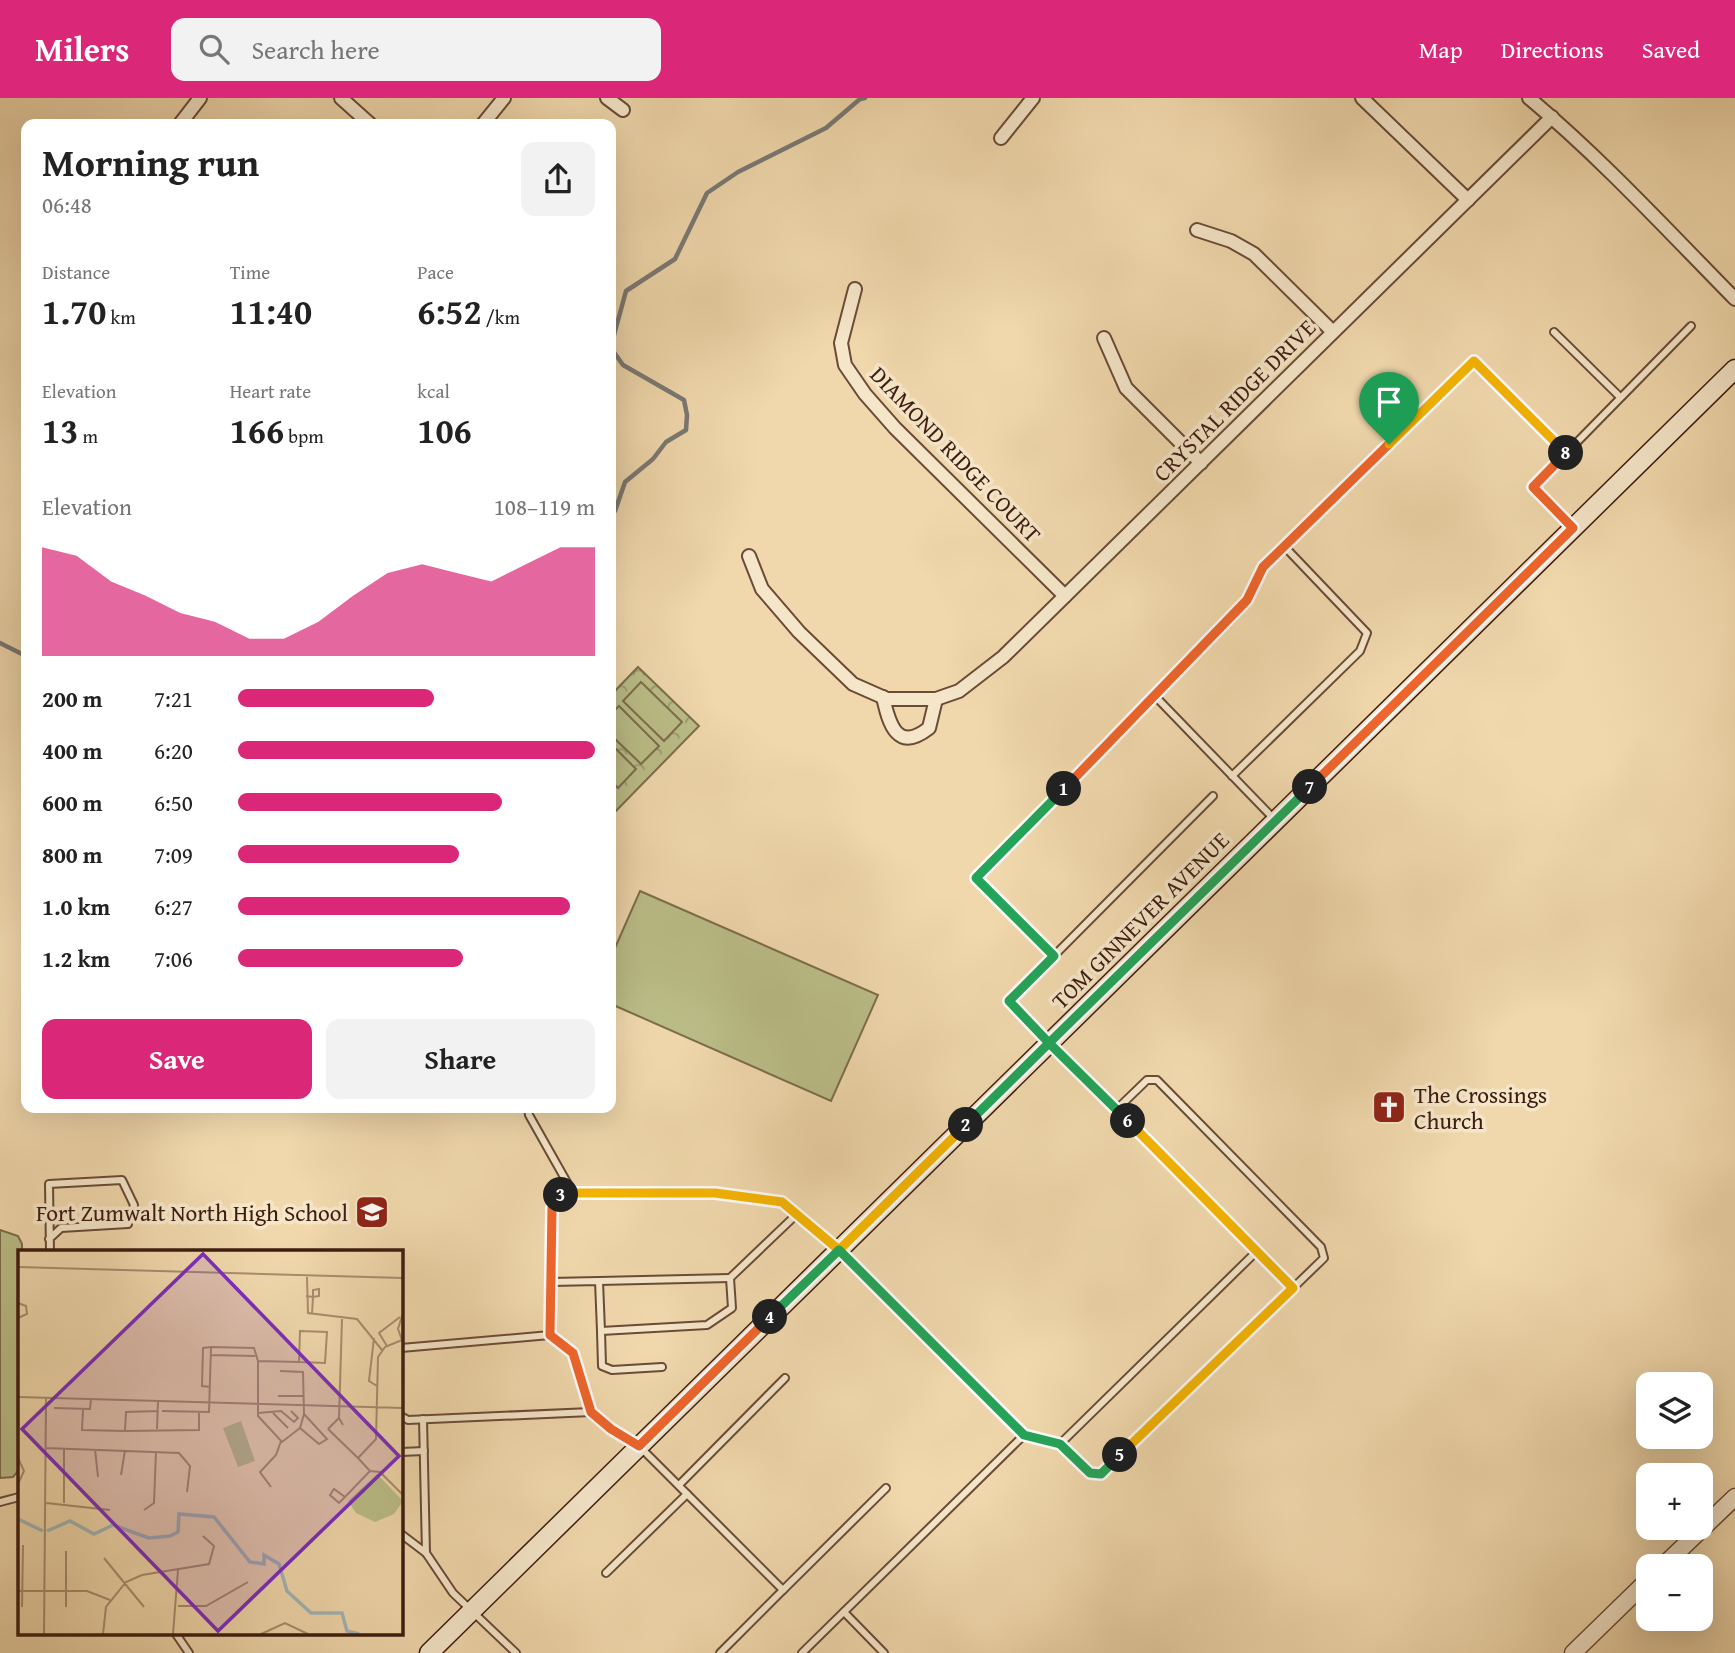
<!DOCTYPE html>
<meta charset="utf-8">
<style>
:root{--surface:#fff;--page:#f2f2f2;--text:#222;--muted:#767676;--accent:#db2777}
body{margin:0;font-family:"Gentium Book Plus",serif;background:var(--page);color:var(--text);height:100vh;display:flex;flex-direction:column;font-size:26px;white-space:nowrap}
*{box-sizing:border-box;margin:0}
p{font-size:23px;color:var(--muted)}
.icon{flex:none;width:38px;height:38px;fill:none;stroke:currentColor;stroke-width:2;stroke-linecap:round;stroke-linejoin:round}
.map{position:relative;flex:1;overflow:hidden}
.sheet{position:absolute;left:21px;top:21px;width:595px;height:994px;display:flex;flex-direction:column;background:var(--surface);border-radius:14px;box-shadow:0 7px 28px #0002}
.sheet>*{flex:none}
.buttons{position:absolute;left:1636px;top:1274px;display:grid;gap:14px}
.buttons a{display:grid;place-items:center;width:77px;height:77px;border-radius:14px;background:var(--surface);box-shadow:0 7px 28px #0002;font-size:35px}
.pin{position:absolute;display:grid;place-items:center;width:60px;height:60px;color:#fff;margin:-72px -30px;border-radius:50% 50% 50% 0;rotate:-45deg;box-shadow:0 0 7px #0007}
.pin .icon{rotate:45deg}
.km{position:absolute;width:35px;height:35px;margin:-18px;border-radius:50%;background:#222;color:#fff;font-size:19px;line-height:35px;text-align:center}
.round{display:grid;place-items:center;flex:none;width:74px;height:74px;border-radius:14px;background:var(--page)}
.head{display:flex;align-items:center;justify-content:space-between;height:119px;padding:0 21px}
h1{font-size:38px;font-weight:800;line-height:52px}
.metrics{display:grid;grid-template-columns:repeat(3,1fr);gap:10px;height:119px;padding:7px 21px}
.metrics div{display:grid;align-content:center}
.metrics b{font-size:35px;font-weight:800}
.metrics small{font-size:19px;font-weight:400}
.metrics p{font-size:19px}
.chart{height:196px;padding:14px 21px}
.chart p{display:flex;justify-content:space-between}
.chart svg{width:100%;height:126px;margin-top:7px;fill:var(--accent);opacity:.7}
.button{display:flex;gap:14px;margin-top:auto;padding:14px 21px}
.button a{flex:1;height:80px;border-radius:14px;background:var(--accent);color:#fff;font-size:28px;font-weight:800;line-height:80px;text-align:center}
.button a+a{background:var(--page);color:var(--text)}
ul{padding:0 21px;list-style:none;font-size:23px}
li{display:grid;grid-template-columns:112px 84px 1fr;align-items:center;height:52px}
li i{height:18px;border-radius:9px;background:var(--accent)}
header{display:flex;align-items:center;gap:42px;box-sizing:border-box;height:98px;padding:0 35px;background:var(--accent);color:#fff}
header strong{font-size:33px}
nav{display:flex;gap:38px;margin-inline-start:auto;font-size:24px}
.search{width:490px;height:63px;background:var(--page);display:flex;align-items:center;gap:18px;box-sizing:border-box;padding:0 24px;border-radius:14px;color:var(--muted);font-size:26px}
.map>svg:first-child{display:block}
.forest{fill:url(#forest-crowns);stroke:#7c6d4c;stroke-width:2}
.garden{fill:#bbbe88;stroke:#7c6d4c;stroke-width:2}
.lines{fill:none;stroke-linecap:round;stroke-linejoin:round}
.stream{stroke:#797874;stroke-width:4.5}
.service-casing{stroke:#6a4b37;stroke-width:10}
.minor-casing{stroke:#6a4b37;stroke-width:16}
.tertiary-casing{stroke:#6a4b37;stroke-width:19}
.secondary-casing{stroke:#3d1c10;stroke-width:21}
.service{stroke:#f5e6c9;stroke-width:6}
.minor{stroke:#f5e6c9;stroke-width:12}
.tertiary{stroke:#f5e6c9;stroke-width:16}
.secondary{stroke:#f5e6c9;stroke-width:18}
.split-1-casing{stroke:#fff;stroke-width:14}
.split-2-casing{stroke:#fff;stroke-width:14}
.split-3-casing{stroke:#fff;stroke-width:14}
.split-4-casing{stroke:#fff;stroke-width:14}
.split-5-casing{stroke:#fff;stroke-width:14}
.split-6-casing{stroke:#fff;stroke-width:14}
.split-7-casing{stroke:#fff;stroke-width:14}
.split-8-casing{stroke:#fff;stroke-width:14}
.split-9-casing{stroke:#fff;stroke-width:14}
.split-1{stroke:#f0652b;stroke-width:9}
.split-2{stroke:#22a559;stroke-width:9}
.split-3{stroke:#f5b400;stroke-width:9}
.split-4{stroke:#f0652b;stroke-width:9}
.split-5{stroke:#22a559;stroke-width:9}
.split-6{stroke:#f5b400;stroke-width:9}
.split-7{stroke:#22a559;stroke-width:9}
.split-8{stroke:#f0652b;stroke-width:9}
.split-9{stroke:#f5b400;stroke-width:9}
.labels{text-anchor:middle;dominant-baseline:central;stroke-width:7;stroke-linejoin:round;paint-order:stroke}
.street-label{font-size:23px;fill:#3d1c10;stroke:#f5e6c9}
.poi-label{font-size:23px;fill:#3d1c10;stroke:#f5e6c9;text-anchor:start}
.inset-river{fill:none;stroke:#a1b6b7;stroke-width:3.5}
.inset-road{fill:none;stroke:#a88d6e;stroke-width:2}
.view{fill:#7b2cbf;fill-opacity:0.15;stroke:#7b2cbf;stroke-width:3.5}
.inset-edge{fill:none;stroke:#3d1c10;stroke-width:3.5}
</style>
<header>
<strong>Milers</strong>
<div class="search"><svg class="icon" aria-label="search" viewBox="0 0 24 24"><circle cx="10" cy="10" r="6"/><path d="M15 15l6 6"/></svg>Search here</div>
<nav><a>Map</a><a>Directions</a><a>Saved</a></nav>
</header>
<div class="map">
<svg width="1735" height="1555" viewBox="0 0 1735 1555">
<defs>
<pattern id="forest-crowns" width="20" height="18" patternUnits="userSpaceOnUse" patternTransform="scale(1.75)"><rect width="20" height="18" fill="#bbbe88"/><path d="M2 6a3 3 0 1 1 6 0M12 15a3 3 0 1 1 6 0" fill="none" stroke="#999a6e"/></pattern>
</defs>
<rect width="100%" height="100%" fill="#f0d8ac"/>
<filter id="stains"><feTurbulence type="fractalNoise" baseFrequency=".00286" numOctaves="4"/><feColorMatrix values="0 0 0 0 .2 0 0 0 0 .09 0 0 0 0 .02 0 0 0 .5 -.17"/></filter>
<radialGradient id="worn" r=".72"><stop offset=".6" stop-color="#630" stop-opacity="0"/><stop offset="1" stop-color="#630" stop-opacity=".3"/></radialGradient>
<path class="forest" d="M 638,569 L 699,628 L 611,718 L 611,597 Z"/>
<g class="garden">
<path d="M 641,584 L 682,624 L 664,643 L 623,603 Z"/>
<path d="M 619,608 L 659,648 L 641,666 L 611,637 L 611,616 Z"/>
<path d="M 611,646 L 636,671 L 618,690 L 611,683 Z"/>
<path d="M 640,793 L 878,897 L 831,1003 L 611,906 L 611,859 Z"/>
<path d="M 0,1132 L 18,1138 L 22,1146 L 22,1154 L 19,1154 L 19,1372 L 13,1379 L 0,1380 Z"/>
</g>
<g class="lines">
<g class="stream">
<path d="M 611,248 L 626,193 L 675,161 L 707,95 L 738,74 L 826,30 L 860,1 L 865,0"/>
<path d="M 611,250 L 623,267 L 684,302 L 687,317 L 686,332 L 666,344 L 653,361 L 625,384 L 615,413 L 611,415"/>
<path d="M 0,545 L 26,558"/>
</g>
<g class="service-casing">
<g id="service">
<path d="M 1554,234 L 1620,299"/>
<path d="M 1572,429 L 1533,389 L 1691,228"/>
<path d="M 1155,598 L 1274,721"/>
<path d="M 1232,678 L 1360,553 L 1367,535 L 1284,448"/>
<path d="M 1054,857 L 976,780 L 1247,502 L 1263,469 L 1474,263 L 1566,355"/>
<path d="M 528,1010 L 529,1017 L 573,1095"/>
<path d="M 1116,1012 L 1147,982 L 1157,982 L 1321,1149 L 1324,1160 L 1293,1190"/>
<path d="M 49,1141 L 61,1130 L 128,1126 L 134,1107 L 122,1082 L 49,1086 L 50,1154"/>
<path d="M 599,1183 L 730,1180"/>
<path d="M 551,1184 L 599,1183 L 601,1233"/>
<path d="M 550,1237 L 552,1110 L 562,1095 L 715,1095 L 782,1103 L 839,1152 L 1024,1337"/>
<path d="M 401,1250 L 550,1237 L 573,1255 L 591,1314 L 611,1331 L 639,1348 L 783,1492 L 886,1390"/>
<path d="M 662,1269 L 612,1272 L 602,1268 L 601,1233 L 707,1227 L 732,1210 L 730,1180 L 797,1116"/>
<path d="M 401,1318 L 408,1322 L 591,1314"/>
<path d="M 1060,1346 L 1257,1153"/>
<path d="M 401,1354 L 424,1353"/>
<path d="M 679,1387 L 785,1280"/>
<path d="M 0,1404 L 19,1399"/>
<path d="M 401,1436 L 426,1455 L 423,1321"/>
<path d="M 426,1455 L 453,1495 L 516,1555"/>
<path d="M 606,1475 L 687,1396"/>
<path d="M 844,1514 L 884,1555"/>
<path d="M 176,1536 L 189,1555"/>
<path d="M 720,1555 L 783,1492"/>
<path d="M 802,1555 L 1024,1337 L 1060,1346 L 1090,1375 L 1101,1376 L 1293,1190 L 1009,903 L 1213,698"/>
</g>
</g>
<g class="minor-casing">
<g id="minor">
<path d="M 341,0 L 370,26"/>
<path d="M 607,0 L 623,12"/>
<path d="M 1362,0 L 1468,102"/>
<path d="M 1529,0 C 1602,61 1668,133 1735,201"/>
<path d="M 180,26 L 200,0"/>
<path d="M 483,26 L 504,0"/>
<path d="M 1001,40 L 1033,0"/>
<path d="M 1197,132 L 1231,143 L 1254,156 L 1333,234"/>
<path d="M 855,191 L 841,245 L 845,267 L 865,296 L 895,330 L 1065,498"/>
<path d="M 1104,240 L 1126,290 L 1201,365"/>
<path d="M 749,458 L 762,491 L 799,534 L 853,586 L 887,601 L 936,601 L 959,593 L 1003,559 L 1552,19"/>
<path d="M 883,599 C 889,626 897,655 929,630 L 936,601"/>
</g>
</g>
<g class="tertiary-casing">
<g id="tertiary">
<path d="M 1663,1468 L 1735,1399"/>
<path d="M 1573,1555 L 1648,1482"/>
</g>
</g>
<g class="secondary-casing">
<path id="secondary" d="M 429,1555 L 1735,271"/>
</g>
<use href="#service" class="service"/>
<use href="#minor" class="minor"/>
<use href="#tertiary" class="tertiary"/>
<use href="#secondary" class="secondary"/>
</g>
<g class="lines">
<g class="split-1-casing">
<path id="split-1" d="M 1064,691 L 1247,502 L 1263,469 L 1389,346"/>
</g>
<g class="split-2-casing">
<path id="split-2" d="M 966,1027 L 1049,945 L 1009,903 L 1054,858 L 976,780 L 1064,691"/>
</g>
<g class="split-3-casing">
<path id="split-3" d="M 561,1097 L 573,1095 L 715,1095 L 782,1104 L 839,1152 L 966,1027"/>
</g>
<g class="split-4-casing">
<path id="split-4" d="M 561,1097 L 552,1110 L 550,1237 L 573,1255 L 591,1314 L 611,1331 L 639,1348 L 770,1219"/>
</g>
<g class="split-5-casing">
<path id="split-5" d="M 770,1219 L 839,1152 L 1024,1337 L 1060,1346 L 1090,1375 L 1101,1376 L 1120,1357"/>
</g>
<g class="split-6-casing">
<path id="split-6" d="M 1120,1357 L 1293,1190 L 1128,1023"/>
</g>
<g class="split-7-casing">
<path id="split-7" d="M 1128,1023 L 1049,945 L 1310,689"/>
</g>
<g class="split-8-casing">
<path id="split-8" d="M 1310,689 L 1573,430 L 1533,389 L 1566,355"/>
</g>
<g class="split-9-casing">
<path id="split-9" d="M 1389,346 L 1474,263 L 1566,355"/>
</g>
<use href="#split-1" class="split-1"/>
<use href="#split-2" class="split-2"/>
<use href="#split-3" class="split-3"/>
<use href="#split-4" class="split-4"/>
<use href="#split-5" class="split-5"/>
<use href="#split-6" class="split-6"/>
<use href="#split-7" class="split-7"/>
<use href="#split-8" class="split-8"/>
<use href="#split-9" class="split-9"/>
</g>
<defs>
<g id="church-square" transform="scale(1.75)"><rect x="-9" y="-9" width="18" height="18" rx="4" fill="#8f2418" stroke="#f5e6c9"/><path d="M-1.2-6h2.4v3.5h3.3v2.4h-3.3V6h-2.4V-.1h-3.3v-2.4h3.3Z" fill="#fff"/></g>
<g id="school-square" transform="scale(1.75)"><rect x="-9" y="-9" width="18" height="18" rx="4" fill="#8f2418" stroke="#f5e6c9"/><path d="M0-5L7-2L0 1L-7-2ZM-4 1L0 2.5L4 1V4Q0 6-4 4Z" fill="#fff"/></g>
</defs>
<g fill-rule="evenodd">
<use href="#church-square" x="1389" y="1009"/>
<use href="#school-square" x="372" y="1114"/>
</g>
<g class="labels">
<g class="street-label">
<text transform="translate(1234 302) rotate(-45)">CRYSTAL RIDGE DRIVE</text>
<text transform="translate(956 356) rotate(46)">DIAMOND RIDGE COURT</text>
<text transform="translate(1140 822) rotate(-45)">TOM GINNEVER AVENUE</text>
</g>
<g class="poi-label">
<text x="1414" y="996">The Crossings<tspan x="1414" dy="26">Church</tspan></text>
<text x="348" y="1114" text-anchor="end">Fort Zumwalt North High School</text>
</g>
</g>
<g transform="translate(18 1152)">
<rect width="385" height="385" fill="#f0d8ac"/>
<path d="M 223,171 L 237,211 L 220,217 L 205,178 ZM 359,224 L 385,251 L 376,264 L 357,272 L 338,263 L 330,251 Z" fill="#bbbe88"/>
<path class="inset-river" d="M 0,269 L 25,281M 29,281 L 52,271 L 76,284 L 95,275 L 131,288 L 152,286 L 160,282 L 161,264 L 196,267 L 232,312 L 246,314 L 246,305 L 261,314 L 269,341 L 293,363 L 324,363 L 329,381 L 341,384"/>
<path class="inset-road" d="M 0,17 L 385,28M 289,27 L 290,63 L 339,69 L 364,100M 288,46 L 295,47 L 301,46 L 301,39 L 295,40 L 295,47 L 294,64M 0,53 L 8,56 L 9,64 L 0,68M 356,88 L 351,131 L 359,136M 369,96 L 361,83 L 382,67M 192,105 L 237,106M 240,111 L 240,166 L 264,192 L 282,178 L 286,164 L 285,122 L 262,121M 192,137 L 184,136 L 185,98 L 193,97M 260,146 L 285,146M 0,147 L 385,158M 0,158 L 0,180M 36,158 L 72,159 L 73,149M 65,159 L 64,180 L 107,181 L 181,180 L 181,162M 144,161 L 191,162 L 193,97 L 236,98 L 240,111 L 281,112 L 307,113 L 309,82 L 282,81 L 281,112M 240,163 L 263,161 L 276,172 L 280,168 L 273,161M 255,163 L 270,178M 321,168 L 324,69M 282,178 L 301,194 L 309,189 L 286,164M 139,179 L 140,151M 310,179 L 340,208 L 358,189 L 360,107 L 367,97 L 384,90 L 380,79 L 385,63M 310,179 L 321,168 L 325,175M 107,181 L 108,162 L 140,161M 27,198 L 161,203 L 172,216 L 169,242M 77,199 L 80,227M 0,208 L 6,221 L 0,234M 352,221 L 362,222 L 385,245M 103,225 L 107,200M 253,237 L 242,222 L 258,205 L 263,191M 327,247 L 316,239 L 312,245 L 321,253 L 327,247 L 352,221 L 340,208M 28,253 L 92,260M 46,253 L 46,199M 126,260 L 136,253 L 138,201M 86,308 L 126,357M 0,341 L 69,341 L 92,350M 160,356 L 188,356 L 230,332M 4,357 L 5,295M 48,357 L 48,301M 26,384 L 28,148M 85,384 L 88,357 L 108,332 L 124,325 L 191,314 L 196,296 L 185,286M 155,384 L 160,320M 243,384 L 267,373 L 290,384"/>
<path class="view" d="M 185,4 L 381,206 L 200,381 L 4,179 Z"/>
<rect width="385" height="385" class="inset-edge"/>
</g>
<rect width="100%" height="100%" filter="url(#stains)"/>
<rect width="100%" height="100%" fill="url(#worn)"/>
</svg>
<div class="buttons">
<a><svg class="icon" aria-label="layers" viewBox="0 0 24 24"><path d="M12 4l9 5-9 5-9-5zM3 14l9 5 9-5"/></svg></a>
<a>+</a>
<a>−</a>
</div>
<div class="pin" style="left:1389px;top:346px;background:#1e9e55"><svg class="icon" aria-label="arrive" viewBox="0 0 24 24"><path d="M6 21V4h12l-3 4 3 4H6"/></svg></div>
<b class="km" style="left:1064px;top:691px">1</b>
<b class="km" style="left:966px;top:1027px">2</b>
<b class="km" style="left:561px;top:1097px">3</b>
<b class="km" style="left:770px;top:1219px">4</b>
<b class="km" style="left:1120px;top:1357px">5</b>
<b class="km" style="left:1128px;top:1023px">6</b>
<b class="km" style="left:1310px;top:689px">7</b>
<b class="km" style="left:1566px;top:355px">8</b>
<section class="sheet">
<div class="head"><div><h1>Morning run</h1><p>06:48</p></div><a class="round"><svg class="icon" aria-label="share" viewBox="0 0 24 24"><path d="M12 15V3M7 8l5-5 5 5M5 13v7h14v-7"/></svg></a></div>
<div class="metrics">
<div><p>Distance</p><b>1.70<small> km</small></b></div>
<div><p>Time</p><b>11:40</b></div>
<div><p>Pace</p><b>6:52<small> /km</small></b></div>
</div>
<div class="metrics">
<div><p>Elevation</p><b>13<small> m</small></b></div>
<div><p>Heart rate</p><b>166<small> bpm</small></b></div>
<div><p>kcal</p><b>106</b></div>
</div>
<div class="chart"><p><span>Elevation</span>108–119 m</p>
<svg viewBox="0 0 160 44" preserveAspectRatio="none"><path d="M0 44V6L10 9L20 18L30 23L40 29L50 32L60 38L70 38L80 32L90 23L100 15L110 12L120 15L130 18L140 12L150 6L160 6V44z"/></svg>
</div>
<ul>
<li><b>200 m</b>7:21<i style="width:55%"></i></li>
<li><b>400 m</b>6:20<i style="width:100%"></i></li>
<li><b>600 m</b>6:50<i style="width:74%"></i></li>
<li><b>800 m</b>7:09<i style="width:62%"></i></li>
<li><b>1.0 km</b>6:27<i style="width:93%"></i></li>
<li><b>1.2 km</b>7:06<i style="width:63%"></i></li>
</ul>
<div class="button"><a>Save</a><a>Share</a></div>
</section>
</div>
